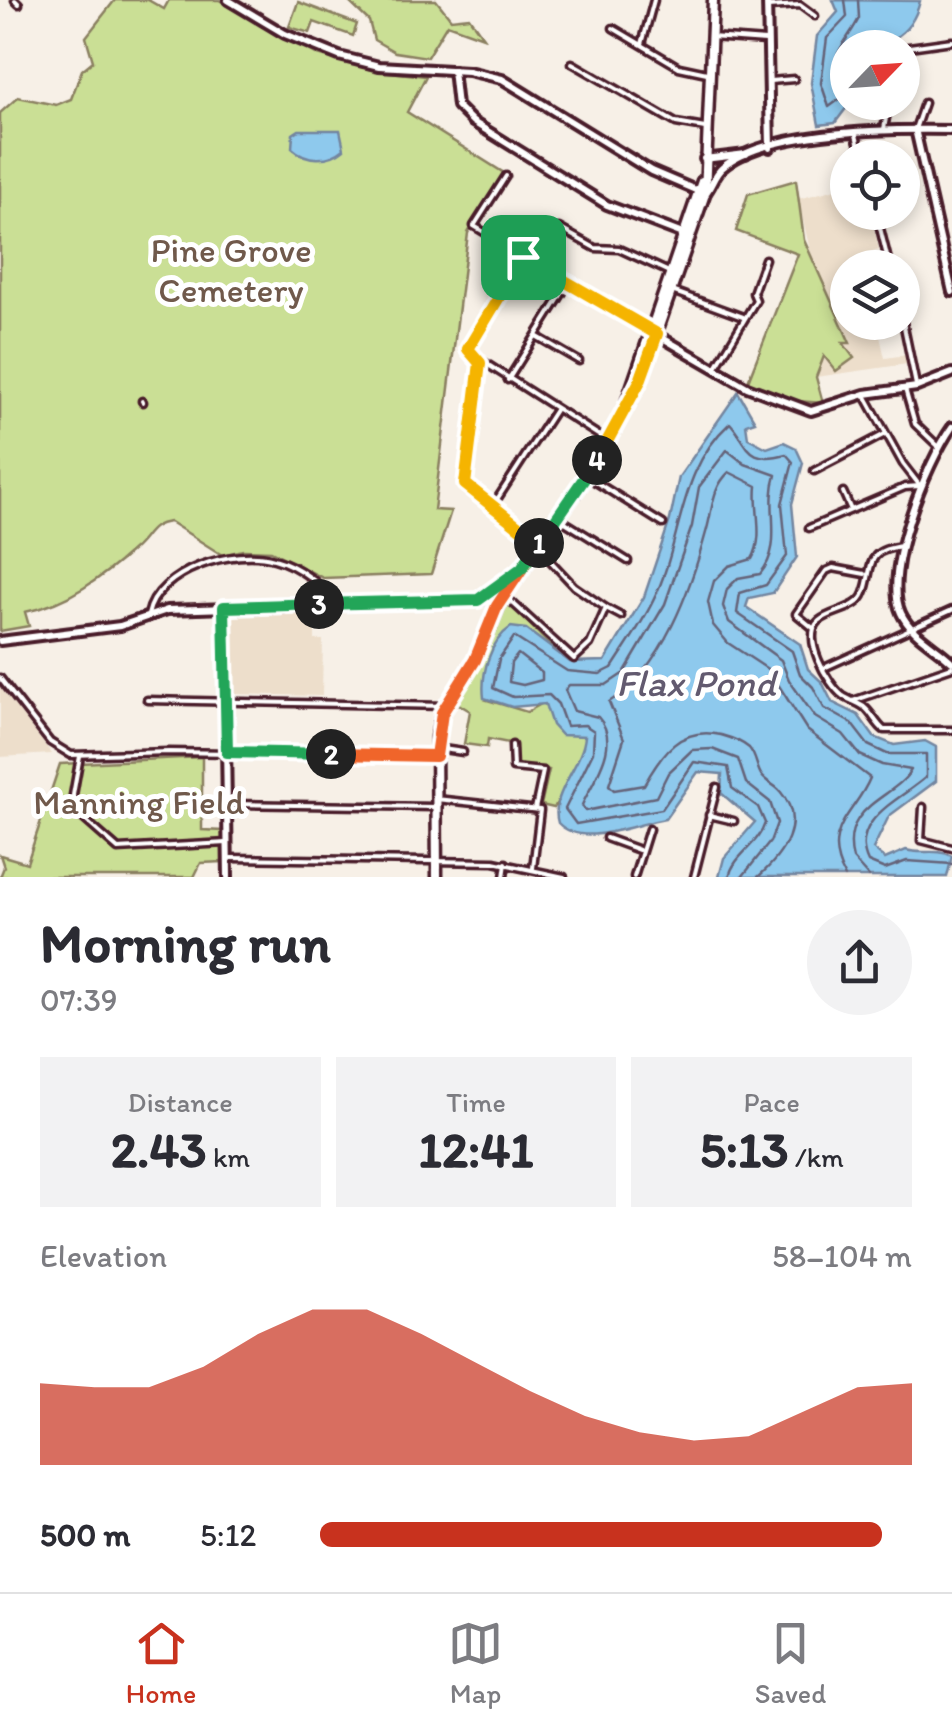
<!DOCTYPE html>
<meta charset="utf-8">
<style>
:root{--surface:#fff;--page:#f2f2f3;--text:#2b2b33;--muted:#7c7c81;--line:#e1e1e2;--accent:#c8321e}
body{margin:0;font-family:Itim,sans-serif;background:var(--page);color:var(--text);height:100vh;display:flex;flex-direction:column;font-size:38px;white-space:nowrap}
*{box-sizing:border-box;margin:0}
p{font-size:32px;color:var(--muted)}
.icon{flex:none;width:55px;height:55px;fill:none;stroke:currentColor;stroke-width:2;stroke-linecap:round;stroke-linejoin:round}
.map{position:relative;height:877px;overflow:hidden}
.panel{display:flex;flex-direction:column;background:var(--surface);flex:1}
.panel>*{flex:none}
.needle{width:65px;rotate:65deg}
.tools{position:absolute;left:830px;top:30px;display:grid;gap:20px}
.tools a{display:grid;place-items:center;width:90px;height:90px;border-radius:50%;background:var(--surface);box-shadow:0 5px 15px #0003;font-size:50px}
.pin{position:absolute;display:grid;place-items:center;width:85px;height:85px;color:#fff;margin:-42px;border-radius:20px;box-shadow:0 5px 15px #0006}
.km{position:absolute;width:50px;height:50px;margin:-25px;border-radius:50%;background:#222;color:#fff;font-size:28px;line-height:50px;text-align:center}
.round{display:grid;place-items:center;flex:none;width:105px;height:105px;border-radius:52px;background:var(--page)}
.headline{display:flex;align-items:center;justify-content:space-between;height:170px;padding:0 40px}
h1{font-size:55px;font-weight:700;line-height:75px}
.stats{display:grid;grid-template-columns:repeat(3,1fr);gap:15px;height:170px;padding:10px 40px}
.stats div{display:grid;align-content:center;border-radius:0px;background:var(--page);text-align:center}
.stats b{font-size:50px;font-weight:700}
.stats small{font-size:28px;font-weight:400}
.stats p{font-size:28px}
.chart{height:280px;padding:20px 40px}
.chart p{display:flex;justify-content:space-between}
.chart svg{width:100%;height:180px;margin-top:10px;fill:var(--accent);opacity:.7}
ul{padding:0 40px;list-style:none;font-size:32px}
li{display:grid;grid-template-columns:160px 120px 1fr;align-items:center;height:75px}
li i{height:25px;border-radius:12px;background:var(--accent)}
.dock{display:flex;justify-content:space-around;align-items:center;height:140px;border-top:2px solid var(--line);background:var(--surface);font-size:28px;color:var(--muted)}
.dock a{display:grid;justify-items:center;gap:5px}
.dock .current{color:var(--accent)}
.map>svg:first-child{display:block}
.built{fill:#eddecb}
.green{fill:#cadf95;stroke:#8a7f60;stroke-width:2.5}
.water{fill:#8ec9ed;stroke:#73859f;stroke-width:2.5}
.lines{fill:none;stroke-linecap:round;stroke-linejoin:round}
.shore{stroke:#656379;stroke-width:2.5}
.street-casing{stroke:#4a1f2b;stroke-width:11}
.secondary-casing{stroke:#4a1f2b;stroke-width:14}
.primary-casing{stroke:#4a1f2b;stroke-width:15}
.street{stroke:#fff;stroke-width:4}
.secondary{stroke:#fff;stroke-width:6}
.primary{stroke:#fff;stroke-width:8}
.split-1-casing{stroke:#fff;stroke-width:20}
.split-2-casing{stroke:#fff;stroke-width:20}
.split-3-casing{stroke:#fff;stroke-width:20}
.split-4-casing{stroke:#fff;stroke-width:20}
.split-5-casing{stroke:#fff;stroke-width:20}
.split-1{stroke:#f5b400;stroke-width:12}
.split-2{stroke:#f0652b;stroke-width:12}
.split-3{stroke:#22a559;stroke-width:12}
.split-4{stroke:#22a559;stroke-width:12}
.split-5{stroke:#f5b400;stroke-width:12}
.labels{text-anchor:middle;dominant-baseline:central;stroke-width:10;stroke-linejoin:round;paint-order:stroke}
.park-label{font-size:35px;fill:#70594b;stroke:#fff}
.water-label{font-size:38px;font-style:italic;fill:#625a6f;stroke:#fff}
</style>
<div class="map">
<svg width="952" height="877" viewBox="0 0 952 877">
<rect width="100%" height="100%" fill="#f7f0e7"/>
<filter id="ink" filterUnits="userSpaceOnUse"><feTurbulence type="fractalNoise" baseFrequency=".01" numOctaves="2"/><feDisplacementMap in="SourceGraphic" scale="20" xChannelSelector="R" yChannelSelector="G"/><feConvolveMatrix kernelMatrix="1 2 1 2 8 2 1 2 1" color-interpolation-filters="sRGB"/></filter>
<g filter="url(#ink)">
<g class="built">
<path d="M 847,186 L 848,212 L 870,213 L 879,249 L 859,255 L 862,267 L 848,268 L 848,322 L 877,323 L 885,358 L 906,355 L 907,364 L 816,377 L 829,341 L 850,342 L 814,267 L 798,199 Z"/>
<path d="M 315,610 L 315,640 L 323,640 L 322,696 L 232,694 L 233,617 Z"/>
<path d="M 0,687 L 52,754 L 0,757 Z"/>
</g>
<g class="green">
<path d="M 115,0 L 148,0 L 164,9 L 169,0 L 219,0 L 318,55 L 372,70 L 426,76 L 407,112 L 504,173 L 468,233 L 434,510 L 451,511 L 431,574 L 323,578 L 271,551 L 243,550 L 222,555 L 170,522 C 149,524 148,537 134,549 C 103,577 67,604 25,612 L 29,626 L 0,631 L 0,113 L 18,97 L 56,105 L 71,99 L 82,70 L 93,61 L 86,37 Z"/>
<path d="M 347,0 L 436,0 L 451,19 L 469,17 L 483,37 L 447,24 L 427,57 L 395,52 L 374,40 L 369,21 Z"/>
<path d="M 298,2 L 357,24 L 353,36 L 314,22 L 310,33 L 289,27 Z"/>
<path d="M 796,180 L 804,240 L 850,343 L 843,343 L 854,358 L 836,371 L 824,356 L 816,377 L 823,403 L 785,400 L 748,381 L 798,254 L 736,231 L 748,194 Z"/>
<path d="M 511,605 L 564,660 L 487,700 L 527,712 L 543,703 L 588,728 L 586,748 L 554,808 L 541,805 L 549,770 L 514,764 L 514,744 L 488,739 L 487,747 L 464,744 L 470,711 L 457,703 L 485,656 L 506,606 Z"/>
<path d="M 202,757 L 202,830 L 223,831 L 223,862 L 201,863 L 194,877 L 0,877 L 4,867 L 0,855 L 27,863 L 60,764 Z"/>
</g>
<g class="water">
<path d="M 833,0 L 920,1 C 911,39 882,48 848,48 L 850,103 L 835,123 L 819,125 L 811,83 L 817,36 L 838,12 Z"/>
<path d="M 299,130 L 340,130 L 344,149 C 329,162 306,161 292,148 L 293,134 Z"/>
<path d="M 738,392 L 755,421 L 746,424 L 748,438 L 767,448 L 784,442 L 796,448 L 803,463 L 792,504 L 797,557 L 773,593 L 749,598 L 746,607 L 800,644 L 808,669 L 822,682 L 832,702 L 858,715 L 874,737 L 894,745 L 925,741 L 936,747 L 936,781 L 889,816 L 873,849 L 885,859 L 906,850 C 922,855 937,848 952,856 L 947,877 L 719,877 L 724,858 L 755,822 L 721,793 L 722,774 L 698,772 L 665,819 C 633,824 583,849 558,823 C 549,794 583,765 585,736 L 561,735 L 552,725 L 545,704 L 512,707 L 484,698 C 481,673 490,641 511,627 L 526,629 L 570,662 L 605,661 L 644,597 L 670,520 L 679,477 Z"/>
</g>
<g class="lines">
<g class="shore">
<path d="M 845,0 L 847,17 L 827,38 L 821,83 L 829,107 L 848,93"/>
<path d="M 848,80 L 837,82 C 827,56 849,40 859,18 L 858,0"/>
<path d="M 518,654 L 542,673 L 542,680 L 523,685 L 509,682 L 511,663 Z"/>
<path d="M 729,877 C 734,854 758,846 765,823 L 758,807 L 732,788 L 728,767 L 694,762 L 662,809 L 576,824 L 565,809 L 593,752 L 594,731 L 585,725 L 566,726 L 558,704 L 549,695 L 513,697 L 493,688 L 499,659 L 514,637 L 567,671 L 600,674 L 612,668 C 626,646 642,624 653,601 C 683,541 677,471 730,423 C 749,444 746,465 786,454 L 793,462 L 782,504 L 787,556 L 766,585 L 740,593 L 737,613 L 792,651 L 800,674 L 813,687 L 824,708 L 851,723 L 868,745 L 887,754 L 926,754 L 926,777 C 902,799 848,820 868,862 L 885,869 L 907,861 L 952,864"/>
<path d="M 742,877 L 770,842 L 777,823 L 770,802 L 746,783 L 738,759 L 712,749 L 692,750 L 668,773 L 656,797 L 585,811 L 582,805 C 594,779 622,743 598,717 L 574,711 L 565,690 L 569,685 L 606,685 L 624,673 L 665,604 L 692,526 L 699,487 L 727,450 L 745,464 L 776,475 C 765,510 785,544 760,574 L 738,578 L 727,589 L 723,606 L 729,622 L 781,660 L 789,680 L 815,717 L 843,734 L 860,755 L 882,765 L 911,770 C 896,798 839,805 853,859 L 869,877"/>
<path d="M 758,877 C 783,855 807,822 780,791 C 775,785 766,782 762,776 C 756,768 757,757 749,748 C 741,741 732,738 721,735 C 680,726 662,753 644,785 L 614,790 L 609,785 L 624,739 L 609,702 C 663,669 691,588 707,529 C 713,507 712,488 729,472 L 757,486 C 754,510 765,537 752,559 L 729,566 L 714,581 L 708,602 L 713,625 L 728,643 L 769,670 L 807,730 L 870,778 C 856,813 819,830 845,877"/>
</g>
<g class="street-casing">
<g id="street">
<path d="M 15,0 L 19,4"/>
<path d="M 768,7 L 800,5 L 815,16"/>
<path d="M 613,28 L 679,67 L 707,73"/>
<path d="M 711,37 L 766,41"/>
<path d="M 642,44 L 654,0"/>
<path d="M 902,48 L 952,41"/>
<path d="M 572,63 L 676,123 L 705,128"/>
<path d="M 770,81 L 794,79"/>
<path d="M 884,129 L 889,102"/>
<path d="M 915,129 L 924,103"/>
<path d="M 855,131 L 862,158"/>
<path d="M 506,176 L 474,226 L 649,331"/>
<path d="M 876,212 L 890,268"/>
<path d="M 559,228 L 595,248 L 619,249 L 669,272"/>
<path d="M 523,257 L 468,352 L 606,440"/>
<path d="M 672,291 L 743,317"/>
<path d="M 902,317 L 916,385"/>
<path d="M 536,336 L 579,361"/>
<path d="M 480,363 L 466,487 L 514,522 L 574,586 L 606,608 L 590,644 L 574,659 L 504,595"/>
<path d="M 716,367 L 756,300 L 753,293 L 765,259"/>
<path d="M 508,380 L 568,284"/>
<path d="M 905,389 L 915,424 L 939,447"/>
<path d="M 866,397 L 903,464 L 920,486"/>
<path d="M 142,401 L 143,402"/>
<path d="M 814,471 L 885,434"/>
<path d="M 586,476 L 663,524"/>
<path d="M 843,492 L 851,510"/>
<path d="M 492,507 L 555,410"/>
<path d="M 557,517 L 628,561"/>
<path d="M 809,528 L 905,487 L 920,486"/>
<path d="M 903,546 C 862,550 874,569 864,593 C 858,610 832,610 819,621 C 801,636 827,684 843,696 C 849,700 857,702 864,707 C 872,713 876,724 884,730 L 952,730"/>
<path d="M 606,608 L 621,616"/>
<path d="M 148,615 C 157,570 234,547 274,559 C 300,566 320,584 338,604"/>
<path d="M 813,628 L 796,614 L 826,571 L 833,568 L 865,574"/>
<path d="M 824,668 L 952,610"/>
<path d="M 0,678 L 50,742 L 71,755 L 169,752 L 435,756"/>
<path d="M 147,700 L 447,706"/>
<path d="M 853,701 L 952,667"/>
<path d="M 512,745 L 513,768 L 543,771 L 535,809"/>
<path d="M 436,748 L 463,752"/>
<path d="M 80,756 L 73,795 L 76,812 L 118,849 L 227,843"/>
<path d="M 436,799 L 540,810 L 533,868"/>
<path d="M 227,804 L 436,807"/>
<path d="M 923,807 L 921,840 L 952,848"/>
<path d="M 709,815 L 734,821"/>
<path d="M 606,838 L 639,850"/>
<path d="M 231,858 L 494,862 L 564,877"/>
<path d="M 504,877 L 506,863"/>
<path d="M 634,877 L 649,829"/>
<path d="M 694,877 L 717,787"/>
</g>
</g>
<g class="secondary-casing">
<g id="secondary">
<path d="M 228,0 L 285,34 L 339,56 L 379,66 L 468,71 L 502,79 L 651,171 L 705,194 C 712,186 714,175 722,168 C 766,129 895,129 952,130"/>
<path d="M 767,0 L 770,148"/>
<path d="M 453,70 L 457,106 L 473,122 L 607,205 L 688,236"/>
<path d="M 915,129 L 952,292"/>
<path d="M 704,159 L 746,154"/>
<path d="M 654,333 L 747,387 L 811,411 L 865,394 L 917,387 L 952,373"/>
<path d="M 952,427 C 927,462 882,572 901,613 C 911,635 936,646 952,662"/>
<path d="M 224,607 L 228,877"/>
<path d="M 0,641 L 120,626 L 167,610 L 481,600 L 504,595"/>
</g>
</g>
<g class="primary-casing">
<g id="primary">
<path d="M 627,400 L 702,181"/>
<path d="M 478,600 L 515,574"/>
<path d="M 437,877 L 436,737 L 440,718 L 475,660 L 497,606 L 596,463 L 640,381 L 705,194 L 713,0"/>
</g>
</g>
<use href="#street" class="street"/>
<use href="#secondary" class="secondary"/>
<use href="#primary" class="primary"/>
</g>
</g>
<g class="lines" filter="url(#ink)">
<g class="split-1-casing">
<path id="split-1" d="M 523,257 L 468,349 L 480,363 L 465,484 L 539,543"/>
</g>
<g class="split-2-casing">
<path id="split-2" d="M 331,754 L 436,756 L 442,713 L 475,660 L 497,606 L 539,543"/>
</g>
<g class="split-3-casing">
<path id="split-3" d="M 319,604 L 224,607 L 227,752 L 331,754"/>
</g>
<g class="split-4-casing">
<path id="split-4" d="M 319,604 L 478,600 L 522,568 L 597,460"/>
</g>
<g class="split-5-casing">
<path id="split-5" d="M 523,257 L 657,334 L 640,381 L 597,460"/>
</g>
<use href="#split-1" class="split-1"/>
<use href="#split-2" class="split-2"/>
<use href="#split-3" class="split-3"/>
<use href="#split-4" class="split-4"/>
<use href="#split-5" class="split-5"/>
</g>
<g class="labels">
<g class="park-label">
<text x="231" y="250">Pine Grove<tspan x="231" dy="40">Cemetery</tspan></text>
<text x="139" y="802">Manning Field</text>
</g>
<g class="water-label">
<text x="696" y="683">Flax Pond</text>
</g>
</g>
</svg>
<div class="tools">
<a><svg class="needle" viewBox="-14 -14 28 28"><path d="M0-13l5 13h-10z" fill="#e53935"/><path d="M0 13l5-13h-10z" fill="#7c7c81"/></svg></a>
<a><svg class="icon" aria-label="locate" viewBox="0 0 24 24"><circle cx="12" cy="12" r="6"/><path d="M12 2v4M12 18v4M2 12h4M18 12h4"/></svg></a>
<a><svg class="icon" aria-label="layers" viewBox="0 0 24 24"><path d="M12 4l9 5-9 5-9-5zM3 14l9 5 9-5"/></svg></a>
</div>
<div class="pin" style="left:523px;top:257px;background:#1e9e55"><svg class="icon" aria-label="arrive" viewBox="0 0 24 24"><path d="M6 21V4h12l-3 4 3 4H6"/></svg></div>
<b class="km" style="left:539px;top:543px">1</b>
<b class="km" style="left:331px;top:754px">2</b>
<b class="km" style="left:319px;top:604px">3</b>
<b class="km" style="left:597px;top:460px">4</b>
</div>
<section class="panel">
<div class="headline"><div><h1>Morning run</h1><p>07:39</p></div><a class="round"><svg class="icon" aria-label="share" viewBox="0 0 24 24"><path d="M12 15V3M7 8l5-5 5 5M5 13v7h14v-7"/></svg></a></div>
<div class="stats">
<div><p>Distance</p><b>2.43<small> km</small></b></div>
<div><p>Time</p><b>12:41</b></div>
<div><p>Pace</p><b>5:13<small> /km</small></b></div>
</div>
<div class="chart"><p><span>Elevation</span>58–104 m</p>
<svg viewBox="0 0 160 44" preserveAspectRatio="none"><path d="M0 44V24L10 25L20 25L30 20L40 12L50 6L60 6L70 12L80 19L90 26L100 32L110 36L120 38L130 37L140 31L150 25L160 24V44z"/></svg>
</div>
<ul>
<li><b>500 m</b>5:12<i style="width:95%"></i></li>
</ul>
</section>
<nav class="dock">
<a class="current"><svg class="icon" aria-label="home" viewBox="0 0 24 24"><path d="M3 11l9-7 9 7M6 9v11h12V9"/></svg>Home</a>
<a><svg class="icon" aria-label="map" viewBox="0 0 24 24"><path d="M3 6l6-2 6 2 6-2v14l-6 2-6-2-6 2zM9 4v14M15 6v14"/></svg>Map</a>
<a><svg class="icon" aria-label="saved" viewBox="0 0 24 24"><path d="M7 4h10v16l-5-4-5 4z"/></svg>Saved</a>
</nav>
